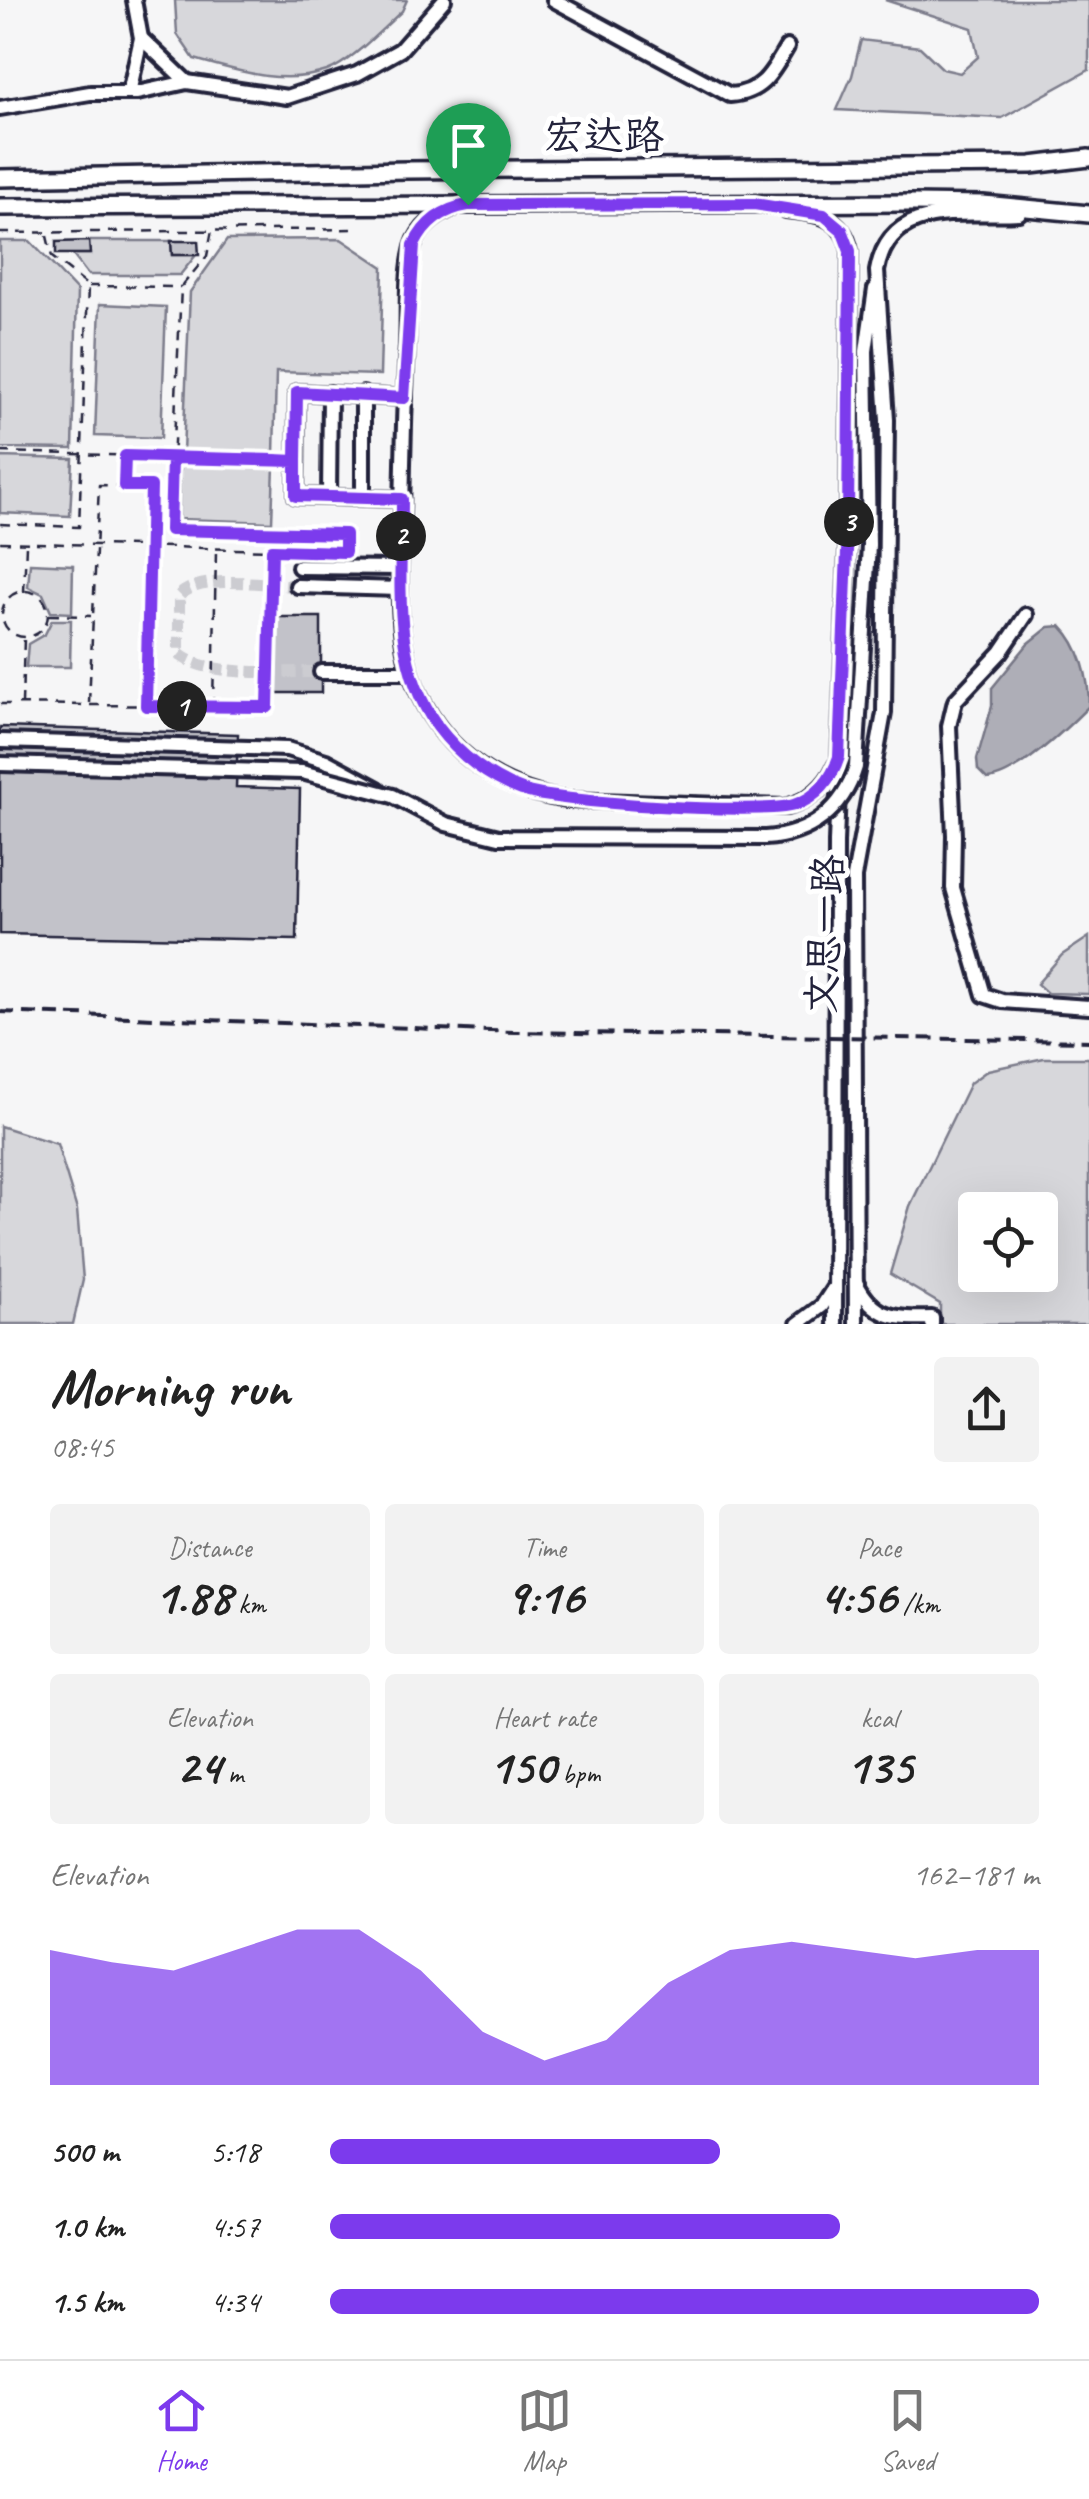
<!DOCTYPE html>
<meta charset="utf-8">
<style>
:root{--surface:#fff;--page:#f2f2f2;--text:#222;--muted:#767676;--line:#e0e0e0;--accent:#7c3aed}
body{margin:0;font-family:Caveat,"LXGW WenKai TC",sans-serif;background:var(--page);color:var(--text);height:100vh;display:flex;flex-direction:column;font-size:38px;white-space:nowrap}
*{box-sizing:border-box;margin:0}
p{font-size:32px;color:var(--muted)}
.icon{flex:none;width:55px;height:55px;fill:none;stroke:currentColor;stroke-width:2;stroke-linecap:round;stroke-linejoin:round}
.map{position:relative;height:1324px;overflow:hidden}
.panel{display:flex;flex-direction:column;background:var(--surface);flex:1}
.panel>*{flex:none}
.controls{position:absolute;left:958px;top:1192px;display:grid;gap:20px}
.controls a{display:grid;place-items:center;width:100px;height:100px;border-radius:10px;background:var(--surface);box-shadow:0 10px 40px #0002;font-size:50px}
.pin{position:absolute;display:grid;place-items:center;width:85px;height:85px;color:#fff;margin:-102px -42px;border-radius:50% 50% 50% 0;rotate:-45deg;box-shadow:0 0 10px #0007}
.pin .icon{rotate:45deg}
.km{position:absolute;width:50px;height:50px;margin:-25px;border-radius:50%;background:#222;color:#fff;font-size:28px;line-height:50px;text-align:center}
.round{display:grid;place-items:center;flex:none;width:105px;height:105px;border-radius:10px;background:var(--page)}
.headline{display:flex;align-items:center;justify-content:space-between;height:170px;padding:0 50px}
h1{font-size:55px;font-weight:700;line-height:75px}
.stats{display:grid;grid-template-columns:repeat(3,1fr);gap:15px;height:170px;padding:10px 50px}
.stats div{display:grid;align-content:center;border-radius:10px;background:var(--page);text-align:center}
.stats b{font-size:50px;font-weight:700}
.stats small{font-size:28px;font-weight:400}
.stats p{font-size:28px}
.chart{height:280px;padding:20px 50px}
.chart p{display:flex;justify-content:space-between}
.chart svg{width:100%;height:180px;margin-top:10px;fill:var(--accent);opacity:.7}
ul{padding:0 50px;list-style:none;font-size:32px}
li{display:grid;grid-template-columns:160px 120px 1fr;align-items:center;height:75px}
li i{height:25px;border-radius:12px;background:var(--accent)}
.menu{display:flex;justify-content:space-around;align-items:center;height:140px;border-top:2px solid var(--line);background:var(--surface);font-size:28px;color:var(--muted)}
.menu a{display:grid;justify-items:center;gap:5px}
.menu .selected{color:var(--accent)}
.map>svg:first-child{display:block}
.green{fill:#d7d7db;stroke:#7c7c8b;stroke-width:2.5;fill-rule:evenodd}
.water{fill:#aeaeb7;stroke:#767685;stroke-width:2.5}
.building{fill:#c2c2c9;stroke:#22223b;stroke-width:2.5}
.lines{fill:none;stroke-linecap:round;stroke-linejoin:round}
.minor-tunnel{stroke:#ccccd1;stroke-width:12;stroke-dasharray:12 6;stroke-linecap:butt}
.minor-casing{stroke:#22223b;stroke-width:20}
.major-casing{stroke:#22223b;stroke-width:22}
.path{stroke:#22223b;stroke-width:2.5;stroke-dasharray:10 8;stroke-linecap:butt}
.minor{stroke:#fff;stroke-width:12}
.major{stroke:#fff;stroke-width:15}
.rail{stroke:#22223b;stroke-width:4;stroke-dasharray:15 8;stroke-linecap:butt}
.minor-bridge-casing{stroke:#22223b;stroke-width:20;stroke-linecap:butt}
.minor-bridge{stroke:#fff;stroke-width:12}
.route-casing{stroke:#fff;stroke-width:20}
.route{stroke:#7c3aed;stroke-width:12}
.labels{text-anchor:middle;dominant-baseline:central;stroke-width:10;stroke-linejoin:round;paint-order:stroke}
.street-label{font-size:40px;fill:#22223b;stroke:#fff}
</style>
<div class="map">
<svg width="1089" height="1324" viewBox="0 0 1089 1324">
<rect width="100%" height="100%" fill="#f6f6f7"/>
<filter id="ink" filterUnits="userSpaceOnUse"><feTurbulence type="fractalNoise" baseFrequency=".01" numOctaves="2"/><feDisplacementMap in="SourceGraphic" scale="20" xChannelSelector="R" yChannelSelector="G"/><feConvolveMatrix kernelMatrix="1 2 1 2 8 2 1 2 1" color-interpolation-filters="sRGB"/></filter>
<g filter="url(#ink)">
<g class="green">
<path d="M 175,0 L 407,0 L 402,11 C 383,28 350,63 327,71 C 282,86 238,71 194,59 L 177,34 Z"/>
<path d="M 885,0 L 1089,0 L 1089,70 L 1002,118 L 837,110 L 852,76 L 861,40 L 920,47 L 943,69 L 960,73 L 978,57 L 972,28 Z"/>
<path d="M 341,239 L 383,267 L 380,375 L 276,372 L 274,455 L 183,452 L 190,292 L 227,240 Z"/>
<path d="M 0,241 L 30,241 L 77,291 L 73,449 L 0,448 Z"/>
<path d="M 89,241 L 171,241 L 172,255 L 196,255 L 180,275 L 88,275 L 72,254 L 89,254 Z"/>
<path d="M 100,304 L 166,307 L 161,438 L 95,436 Z"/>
<path d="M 0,457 L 73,459 L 70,516 L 0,513 Z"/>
<path d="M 180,463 L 274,465 L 272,522 L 179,519 Z"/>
<path d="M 30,563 L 73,565 L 72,613 L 51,612 L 43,594 L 28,587 Z"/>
<path d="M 52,620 L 71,620 L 70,667 L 26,667 L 28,644 L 45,634 Z"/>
<path d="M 1089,937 L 1089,994 L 1047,993 L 1037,984 L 1062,955 Z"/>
<path d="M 1044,1058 L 1089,1058 L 1089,1324 L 940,1324 L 940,1304 L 890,1274 L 910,1206 L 970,1083 L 988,1070 ZM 975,1210 L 1040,1210 L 1040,1275 L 975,1275 Z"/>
<path d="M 0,1126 L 57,1144 L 77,1210 L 83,1280 L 73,1324 L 0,1324 Z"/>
</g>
<path class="water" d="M 1061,626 C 1081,646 1089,678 1089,706 C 1068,727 1016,777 987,779 L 978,770 L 977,759 L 992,706 L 992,688 L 1028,644 L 1049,627 Z"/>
<g class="building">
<path d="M 89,241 L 90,254 L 56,254 L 56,242 Z"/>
<path d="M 171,241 L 198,241 L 199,255 L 172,255 Z"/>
<rect x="274" y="617" width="47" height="76"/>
<path d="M 0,727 L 238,734 L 236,787 L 300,789 L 297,940 L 0,934 Z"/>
</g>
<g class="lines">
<path class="minor-tunnel" d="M 297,586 C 266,585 200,573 179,596 L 179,654 C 207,678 283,671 321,672"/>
<g class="minor-casing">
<g id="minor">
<path d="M 554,0 L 730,95 C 762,93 772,73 787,47"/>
<path d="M 141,38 L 187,82"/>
<path d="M 129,93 L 141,38 L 134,0"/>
<path d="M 0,108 L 90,93 L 137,93 L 187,82 L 287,97 L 357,74 L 400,50 L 444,0"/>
<path d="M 456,207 C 437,214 419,227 413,247 C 405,277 409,315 407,346 C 404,402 403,458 402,514 C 400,573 393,639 419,694 C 447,755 502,790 567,800 L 786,807 C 810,801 826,787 836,765"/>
<path d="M 786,210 C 817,213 843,216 850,251 L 848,526 L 836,843 L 835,1324"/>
<path d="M 329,496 L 330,393"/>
<path d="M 363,498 L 363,394"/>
<path d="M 402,499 L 296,496 L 297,392 L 405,398"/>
<path d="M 869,545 L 866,351 L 875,289"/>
<path d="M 299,567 L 400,568"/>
<path d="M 297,586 L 400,589"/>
<path d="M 1026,615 L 1001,652 L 955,701 L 949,726 L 954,835 L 953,888 L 984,995 L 1002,1001 L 1089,1007"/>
<path d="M 321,672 L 410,672"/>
<path d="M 0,741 L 287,749 L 326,761 L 378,789"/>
<path d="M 856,1282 C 874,1319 896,1319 932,1318 L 932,1324"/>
<path d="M 798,1324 L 822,1306 L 833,1289"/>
<path d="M 856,1324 L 854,877 L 884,713 L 887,420 L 877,271 C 890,198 965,217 1019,213"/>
</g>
</g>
<g class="major-casing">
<g id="major">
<path d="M 0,178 L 407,170 L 1031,165 L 1089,158"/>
<path d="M 0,207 L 914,203 L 983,204 L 1089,214"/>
</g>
</g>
<g class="path">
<path d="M 0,233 L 358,229"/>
<path d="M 89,286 L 181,287"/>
<path d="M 0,452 L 285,460"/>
<path d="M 124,484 L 125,457"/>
<path d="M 0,524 L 79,527 L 88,286 L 52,257 L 46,232"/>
<path d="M 0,542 L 270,550"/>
<circle cx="25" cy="614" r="23"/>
<path d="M 24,592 L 26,545"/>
<path d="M 49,615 L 91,616"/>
<path d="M 89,703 L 99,485 L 151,487 L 146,704"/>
<path d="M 0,704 L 269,707 L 272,550 L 345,552 L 345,534 L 170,530 L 181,287 L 207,256 L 212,230"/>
<path d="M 22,704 L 24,638"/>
<path d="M 213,707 L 216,550"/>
</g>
<use href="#minor" class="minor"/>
<use href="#major" class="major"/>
<path class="rail" d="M 0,1012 L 515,1032 L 1089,1041"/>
<g class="minor-bridge-casing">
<path id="minor-bridge" d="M 0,764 L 302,772 L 393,796 L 446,824 L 499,837 L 765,838 C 810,835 843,810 856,767 L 869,545"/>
</g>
<use href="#minor-bridge" class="minor-bridge"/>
</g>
</g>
<g class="lines" filter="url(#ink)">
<g class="route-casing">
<path id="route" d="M 468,205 C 443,209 425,222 414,245 L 404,398 L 297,392 L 296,461 L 275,460 L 125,456 L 124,486 L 151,486 L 146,706 L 268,707 L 272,550 L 345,552 L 345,534 L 170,530 L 172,458 L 296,461 L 296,496 L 402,499 C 402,577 389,660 438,727 C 459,755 489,778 522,790 C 554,803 763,815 794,805 C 817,798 832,779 839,757 L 848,526 L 850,251 L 842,230 L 824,215 L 754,204 L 468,205"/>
</g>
<use href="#route" class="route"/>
</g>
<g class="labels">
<g class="street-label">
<text x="604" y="136">宏达路</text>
<text transform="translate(825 934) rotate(-87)">文思一路</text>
</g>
</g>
</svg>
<div class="controls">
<a><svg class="icon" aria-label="locate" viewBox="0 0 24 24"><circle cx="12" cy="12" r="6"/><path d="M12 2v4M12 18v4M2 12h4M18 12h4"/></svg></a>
</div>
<div class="pin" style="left:468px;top:205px;background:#1e9e55"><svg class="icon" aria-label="arrive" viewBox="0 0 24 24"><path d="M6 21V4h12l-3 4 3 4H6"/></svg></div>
<b class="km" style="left:182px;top:706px">1</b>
<b class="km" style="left:401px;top:536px">2</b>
<b class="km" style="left:849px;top:522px">3</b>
</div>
<section class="panel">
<div class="headline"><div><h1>Morning run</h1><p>08:45</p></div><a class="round"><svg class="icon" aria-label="share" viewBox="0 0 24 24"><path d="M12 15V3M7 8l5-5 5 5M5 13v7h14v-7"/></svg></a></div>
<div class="stats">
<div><p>Distance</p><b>1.88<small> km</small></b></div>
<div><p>Time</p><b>9:16</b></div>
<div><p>Pace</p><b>4:56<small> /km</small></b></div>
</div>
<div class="stats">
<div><p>Elevation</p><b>24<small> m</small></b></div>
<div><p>Heart rate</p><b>150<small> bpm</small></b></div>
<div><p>kcal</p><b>135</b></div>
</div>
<div class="chart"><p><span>Elevation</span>162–181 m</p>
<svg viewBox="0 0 160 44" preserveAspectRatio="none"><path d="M0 44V11L10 14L20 16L30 11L40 6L50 6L60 16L70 31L80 38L90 33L100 19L110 11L120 9L130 11L140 13L150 11L160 11V44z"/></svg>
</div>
<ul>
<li><b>500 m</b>5:18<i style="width:55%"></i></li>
<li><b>1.0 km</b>4:57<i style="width:72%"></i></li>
<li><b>1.5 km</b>4:34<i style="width:100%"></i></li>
</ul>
</section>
<nav class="menu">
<a class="selected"><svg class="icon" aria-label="home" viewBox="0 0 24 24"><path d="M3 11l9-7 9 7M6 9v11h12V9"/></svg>Home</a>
<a><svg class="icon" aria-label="map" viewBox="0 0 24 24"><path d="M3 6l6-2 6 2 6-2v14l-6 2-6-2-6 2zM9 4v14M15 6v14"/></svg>Map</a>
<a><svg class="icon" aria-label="saved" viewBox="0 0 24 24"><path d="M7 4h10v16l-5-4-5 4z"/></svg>Saved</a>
</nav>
